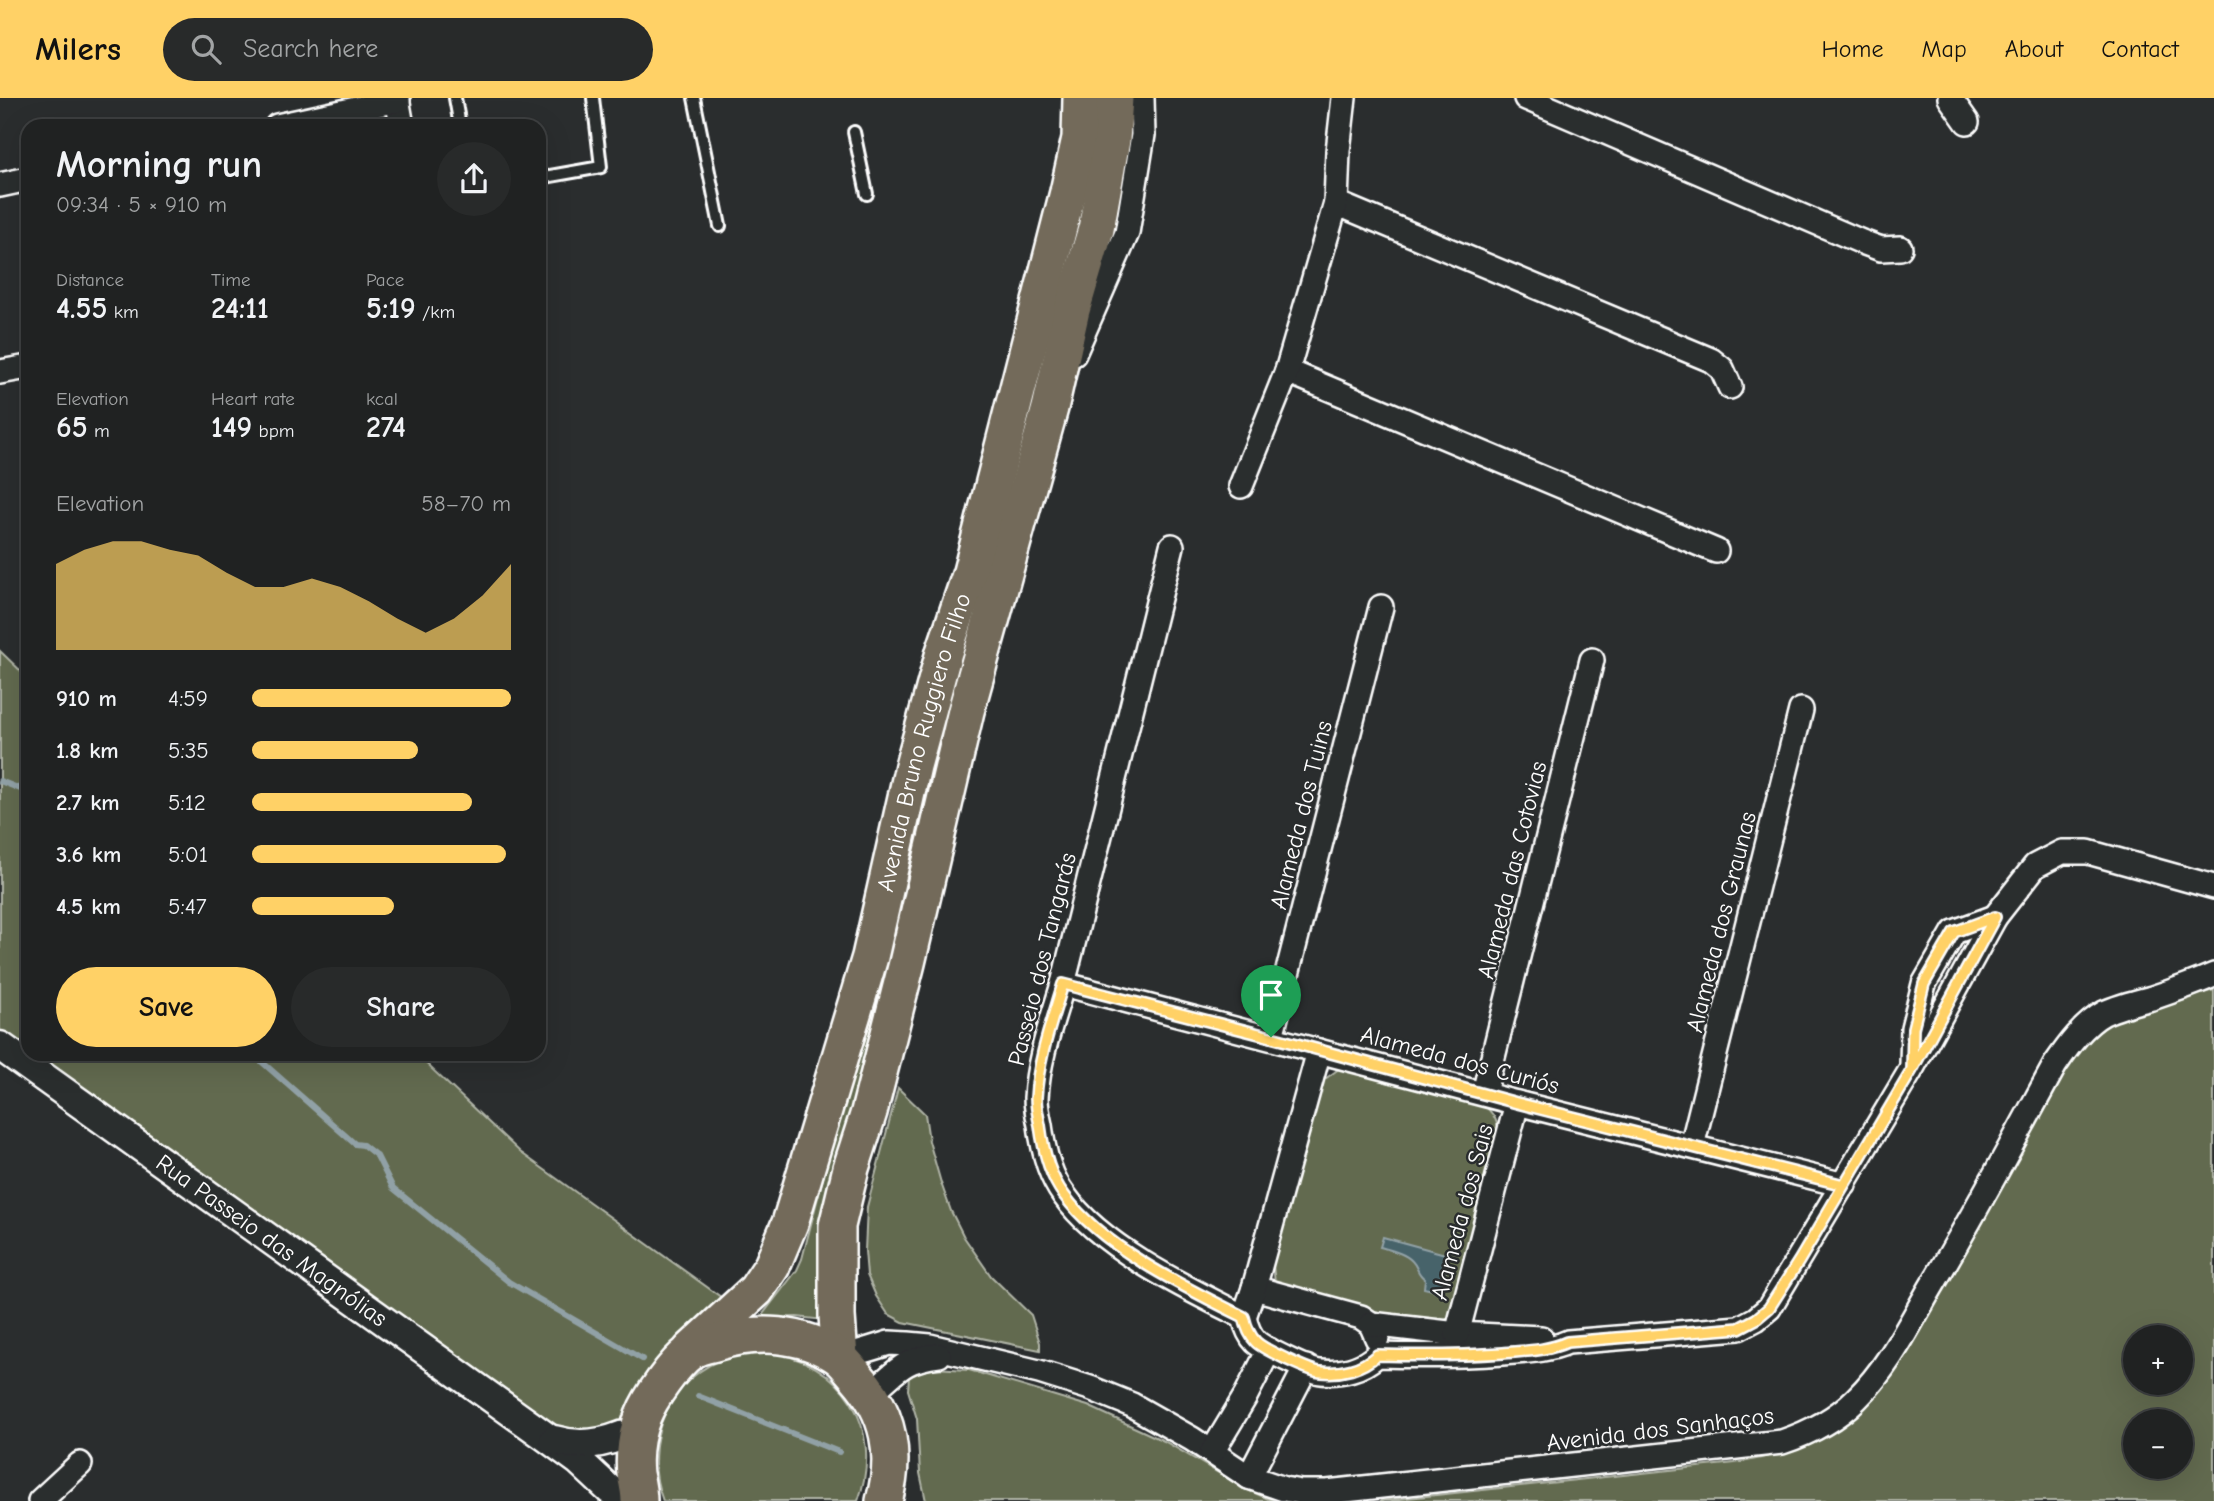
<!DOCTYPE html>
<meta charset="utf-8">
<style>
:root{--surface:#202222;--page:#282a2a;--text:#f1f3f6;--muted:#a2a4a5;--line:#3d3f40;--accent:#ffd166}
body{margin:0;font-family:"Comic Neue",sans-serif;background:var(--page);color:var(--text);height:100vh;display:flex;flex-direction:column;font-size:26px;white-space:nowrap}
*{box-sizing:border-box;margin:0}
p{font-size:23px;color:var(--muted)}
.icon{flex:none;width:38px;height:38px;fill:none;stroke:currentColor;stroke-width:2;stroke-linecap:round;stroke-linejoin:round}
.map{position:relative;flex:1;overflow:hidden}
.details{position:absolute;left:21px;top:21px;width:525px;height:942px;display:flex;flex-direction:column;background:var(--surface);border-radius:21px;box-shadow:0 7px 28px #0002,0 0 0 2px var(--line)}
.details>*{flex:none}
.fabs{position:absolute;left:2123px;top:1227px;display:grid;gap:14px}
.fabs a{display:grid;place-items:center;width:70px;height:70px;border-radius:50%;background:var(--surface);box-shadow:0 7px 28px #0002,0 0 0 2px var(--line);font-size:35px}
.pin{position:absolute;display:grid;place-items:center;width:60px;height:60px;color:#fff;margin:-72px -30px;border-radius:50% 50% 50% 0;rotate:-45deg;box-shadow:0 0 7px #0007}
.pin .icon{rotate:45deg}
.round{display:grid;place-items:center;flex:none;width:74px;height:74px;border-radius:37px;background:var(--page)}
.headline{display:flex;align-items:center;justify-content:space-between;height:119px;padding:0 35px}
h1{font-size:38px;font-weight:800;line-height:52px}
.metrics{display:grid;grid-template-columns:repeat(3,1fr);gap:10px;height:119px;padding:7px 35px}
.metrics div{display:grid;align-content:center}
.metrics b{font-size:30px;font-weight:800}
.metrics small{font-size:19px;font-weight:400}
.metrics p{font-size:19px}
.chart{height:196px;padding:14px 35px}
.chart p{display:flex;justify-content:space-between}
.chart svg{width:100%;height:126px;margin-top:7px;fill:var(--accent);opacity:.7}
.primary-button{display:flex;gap:14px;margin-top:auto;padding:14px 35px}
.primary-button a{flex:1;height:80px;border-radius:42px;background:var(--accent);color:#111;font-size:28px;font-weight:800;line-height:80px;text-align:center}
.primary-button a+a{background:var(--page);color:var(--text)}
ul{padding:0 35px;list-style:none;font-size:23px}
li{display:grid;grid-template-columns:112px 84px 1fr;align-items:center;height:52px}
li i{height:18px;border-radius:9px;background:var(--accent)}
header{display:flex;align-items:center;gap:42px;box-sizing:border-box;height:98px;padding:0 35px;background:var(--accent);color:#111}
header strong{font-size:33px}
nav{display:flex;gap:38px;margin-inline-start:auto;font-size:24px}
.search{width:490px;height:63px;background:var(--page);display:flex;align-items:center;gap:18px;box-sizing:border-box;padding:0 24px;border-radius:38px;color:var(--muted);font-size:26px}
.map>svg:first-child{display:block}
.green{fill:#626a4f;stroke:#b0b4a7;stroke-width:2;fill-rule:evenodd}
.water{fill:#47636b;stroke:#91a1a6;stroke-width:2}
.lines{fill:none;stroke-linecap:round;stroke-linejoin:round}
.stream{stroke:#91a1a6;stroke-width:6}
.service-casing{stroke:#fff;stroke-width:16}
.minor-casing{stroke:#fff;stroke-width:28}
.tertiary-casing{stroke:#fff;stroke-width:33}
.primary-casing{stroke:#fff;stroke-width:40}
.service{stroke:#2a2d2e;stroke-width:10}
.minor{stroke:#2a2d2e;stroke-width:23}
.tertiary{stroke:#2a2d2e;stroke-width:28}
.primary{stroke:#736b5a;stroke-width:35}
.route-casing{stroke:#fff;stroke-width:14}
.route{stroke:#ffd166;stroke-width:9}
.labels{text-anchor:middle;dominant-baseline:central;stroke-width:5;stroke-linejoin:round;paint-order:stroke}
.street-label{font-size:24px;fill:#fff;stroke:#2a2d2e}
</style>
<header>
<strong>Milers</strong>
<div class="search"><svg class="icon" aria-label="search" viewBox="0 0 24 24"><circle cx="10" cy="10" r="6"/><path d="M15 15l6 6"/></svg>Search here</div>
<nav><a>Home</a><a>Map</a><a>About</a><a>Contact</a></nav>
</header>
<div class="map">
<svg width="2214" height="1403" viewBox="0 0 2214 1403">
<rect width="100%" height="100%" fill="#2a2d2e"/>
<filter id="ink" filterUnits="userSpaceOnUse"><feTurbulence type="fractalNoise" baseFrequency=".0143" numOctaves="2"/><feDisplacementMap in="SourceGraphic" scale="14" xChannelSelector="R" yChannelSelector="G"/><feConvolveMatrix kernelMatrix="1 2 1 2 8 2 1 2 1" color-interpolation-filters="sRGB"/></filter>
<g filter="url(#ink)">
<g class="green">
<path d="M 0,553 L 28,580 L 28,956 L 416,956 L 520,1054 L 736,1210 L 643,1318 L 583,1347 L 0,948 Z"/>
<path d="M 881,876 L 887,877 L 824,1222 L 797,1219 L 760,1220 L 797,1172 L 802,1161 L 875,880 Z"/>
<path d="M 2214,892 L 2214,1403 L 1380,1403 L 1735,1365 C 1790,1356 1848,1336 1883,1289 C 1906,1260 1923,1227 1942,1195 C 1972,1144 2000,1093 2027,1041 C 2047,1002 2064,959 2099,932 C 2131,907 2177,903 2214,892 ZM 2135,1239 L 2180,1239 L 2180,1284 L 2135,1284 ZM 2135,1323 L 2180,1323 L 2180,1368 L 2135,1368 Z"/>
<path d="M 1340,970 L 1482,1006 C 1494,1015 1498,1023 1499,1038 L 1454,1213 L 1442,1226 L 1432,1229 L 1280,1192 L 1275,1185 L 1273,1167 L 1321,984 Z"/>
<path d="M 898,990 L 925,1016 L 929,1043 L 941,1085 L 951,1113 L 964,1139 L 991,1178 L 1031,1217 L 1040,1245 L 1040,1252 L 903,1224 L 888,1216 L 876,1198 L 867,1177 L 865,1153 L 867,1109 Z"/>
<path d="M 764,1254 C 843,1261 885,1330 858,1403 L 663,1403 C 640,1344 669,1276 732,1258 C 742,1255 753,1255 764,1254 Z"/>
<path d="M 933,1270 L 969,1272 L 1088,1308 L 1164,1343 L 1246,1391 L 1273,1403 L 926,1403 L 920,1375 L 917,1321 L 908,1292 L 909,1278 L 915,1273 Z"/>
</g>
<path class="water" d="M 1383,1139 L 1449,1157 L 1441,1194 L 1424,1190 L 1425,1181 C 1417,1176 1418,1169 1412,1163 C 1405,1155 1390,1152 1380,1149 Z"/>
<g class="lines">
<g class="stream">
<path d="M 0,683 L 28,694"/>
<path d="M 253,956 L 355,1046 L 363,1047 L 377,1058 L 393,1090 L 509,1184 L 642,1261"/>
<path d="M 698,1298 L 839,1354"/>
</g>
<g class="service-casing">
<g id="service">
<path d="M 455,0 L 460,28"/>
<path d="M 694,0 L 720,128"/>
<path d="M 854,34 L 867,96"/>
<path d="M 539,80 L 601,69 L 593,0"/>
</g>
</g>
<g class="minor-casing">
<g id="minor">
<path d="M 397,0 L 402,28"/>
<path d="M 1526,0 L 1862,144 L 1881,151 L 1900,150"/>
<path d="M 1950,0 L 1967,24"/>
<path d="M 277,28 L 398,2"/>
<path d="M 0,87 L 28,81"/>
<path d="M 1336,105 L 1711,262 L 1722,271 L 1730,289"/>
<path d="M 1074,256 L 1127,135 L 1143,37 L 1142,0"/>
<path d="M 1287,273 L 1716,453"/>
<path d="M 0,274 L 28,269"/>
<path d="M 1241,388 L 1287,273 L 1336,105 L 1338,53 L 1344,0"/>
<path d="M 1172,448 L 1063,886 C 1052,923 1038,961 1036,1000 C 1036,1009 1038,1018 1040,1027 C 1043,1051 1049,1077 1064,1097 C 1100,1149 1188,1191 1244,1219"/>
<path d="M 1063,886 L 1517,1005 L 1844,1087"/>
<path d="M 1271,939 L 1381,509"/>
<path d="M 1912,966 L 1913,930 L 1924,886 L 1954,834 L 1995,819"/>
<path d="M 1484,995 L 1592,562"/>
<path d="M 1692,1048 L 1801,612"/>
<path d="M 1254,1190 L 1361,1219 L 1371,1226 L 1377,1240"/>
<path d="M 1244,1219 C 1246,1228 1249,1237 1256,1244 C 1264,1251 1311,1274 1321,1274 C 1341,1276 1362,1271 1377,1257 C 1419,1258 1461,1258 1503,1255 C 1525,1253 1547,1253 1568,1244 L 1739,1230 L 1756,1221 L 1769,1210 L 1911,972 L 1995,819 L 2035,768 L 2062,754 L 2088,754 L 2214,789"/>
<path d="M 1244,1219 L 1254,1190 L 1319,953"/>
<path d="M 1371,1226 L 1457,1236 L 1541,1240"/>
<path d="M 1457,1236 L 1517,1005"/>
<path d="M 840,1260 L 889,1245 L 908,1246 L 930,1248 L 1039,1274 L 1090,1290 L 1132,1307 L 1192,1341 L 1249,1379 L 1284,1391 L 1301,1394 L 1327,1394 L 1782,1344 C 1809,1335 1835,1322 1856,1301 C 1888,1270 1908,1229 1930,1191 C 1974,1117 2014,1042 2055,967 C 2068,948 2084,926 2104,915 C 2119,908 2136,904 2152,900 C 2173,893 2193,886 2214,877"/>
<path d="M 871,1295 C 897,1273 903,1261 939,1257"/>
<path d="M 1212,1354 L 1245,1299 L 1269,1252"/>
<path d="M 1249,1379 L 1306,1269"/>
<path d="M 40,1403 L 80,1366"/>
</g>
</g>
<g class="tertiary-casing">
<g id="tertiary">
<path id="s1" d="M 0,948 L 545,1338 L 579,1363 L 610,1392 L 629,1403"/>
<path d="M 554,1342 C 577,1349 598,1347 621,1338 L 635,1351"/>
</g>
</g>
<g class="primary-casing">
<g id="primary">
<path id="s2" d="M 691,1252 L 756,1192 L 772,1168 L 790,1125 L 870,859 L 913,668 L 944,554 L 971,474 L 1068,94 L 1080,40 L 1081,0"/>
<path d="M 840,1260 L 837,1218 L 837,1128 L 851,1070 L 869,1014 L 907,865 L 966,613 L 1050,310 L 1072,212 L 1096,131 L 1112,42 L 1115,0"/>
<path d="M 639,1403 C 639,1394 637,1385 635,1376 C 633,1358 636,1336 643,1318 C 650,1300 674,1266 690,1254 C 696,1249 707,1247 715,1245 C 756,1232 802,1234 839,1259 C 845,1264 851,1272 857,1279 C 889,1315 897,1356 884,1403"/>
</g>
</g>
<use href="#service" class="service"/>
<use href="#minor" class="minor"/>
<use href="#tertiary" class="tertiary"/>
<use href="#primary" class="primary"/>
</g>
</g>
<g class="lines" filter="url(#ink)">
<g class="route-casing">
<path id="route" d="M 1271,939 L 1063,886 C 1052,923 1038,961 1036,1000 C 1036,1009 1038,1018 1040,1027 C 1043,1051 1049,1077 1064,1097 C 1101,1149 1188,1191 1244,1219 C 1246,1228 1249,1237 1256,1244 C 1263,1251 1311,1274 1321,1274 C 1341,1276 1362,1271 1377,1257 C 1419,1258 1461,1258 1503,1255 C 1525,1253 1547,1253 1567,1244 L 1739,1230 L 1756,1221 L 1769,1210 L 1799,1163 L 1912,972 L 1995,819 L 1954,834 L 1924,886 L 1913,930 L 1912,972 L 1844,1087 L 1517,1005 L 1271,939"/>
</g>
<use href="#route" class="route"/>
</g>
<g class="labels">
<g class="street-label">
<text stroke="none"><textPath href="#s2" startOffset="663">Avenida Bruno Ruggiero Filho</textPath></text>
<text transform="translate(1301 717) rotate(-76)">Alameda dos Tuins</text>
<text transform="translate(1512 772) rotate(-76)">Alameda das Cotovias</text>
<text transform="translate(1721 824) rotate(-76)">Alameda dos Graunas</text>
<text transform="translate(1042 861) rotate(-76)">Passeio dos Tangarás</text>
<text transform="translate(1460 962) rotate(15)">Alameda dos Curiós</text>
<text transform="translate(1462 1114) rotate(-75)">Alameda dos Sais</text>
<text stroke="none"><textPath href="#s1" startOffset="334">Rua Passeio das Magnólias</textPath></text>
<text transform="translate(1660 1331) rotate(-7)">Avenida dos Sanhaços</text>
</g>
</g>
</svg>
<div class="fabs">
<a>+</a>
<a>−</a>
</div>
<div class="pin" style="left:1271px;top:939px;background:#1e9e55"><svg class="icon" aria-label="arrive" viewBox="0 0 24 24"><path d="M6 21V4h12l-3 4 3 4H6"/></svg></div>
<section class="details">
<div class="headline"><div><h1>Morning run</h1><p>09:34 · 5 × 910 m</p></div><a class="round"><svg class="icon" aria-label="share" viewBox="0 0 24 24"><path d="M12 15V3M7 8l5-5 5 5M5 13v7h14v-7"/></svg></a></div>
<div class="metrics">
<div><p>Distance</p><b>4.55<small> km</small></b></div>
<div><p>Time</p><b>24:11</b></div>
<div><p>Pace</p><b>5:19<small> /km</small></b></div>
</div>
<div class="metrics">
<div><p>Elevation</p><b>65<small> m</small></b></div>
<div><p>Heart rate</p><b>149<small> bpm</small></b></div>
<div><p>kcal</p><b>274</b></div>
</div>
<div class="chart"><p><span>Elevation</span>58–70 m</p>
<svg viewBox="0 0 160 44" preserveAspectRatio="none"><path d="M0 44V14L10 9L20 6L30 6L40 9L50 11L60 17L70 22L80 22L90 19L100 22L110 27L120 33L130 38L140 33L150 25L160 14V44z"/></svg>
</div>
<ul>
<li><b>910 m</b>4:59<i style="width:100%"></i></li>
<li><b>1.8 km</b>5:35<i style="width:64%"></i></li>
<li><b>2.7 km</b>5:12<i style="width:85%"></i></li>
<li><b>3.6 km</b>5:01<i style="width:98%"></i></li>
<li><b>4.5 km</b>5:47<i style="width:55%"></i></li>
</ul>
<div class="primary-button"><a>Save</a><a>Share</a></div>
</section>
</div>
